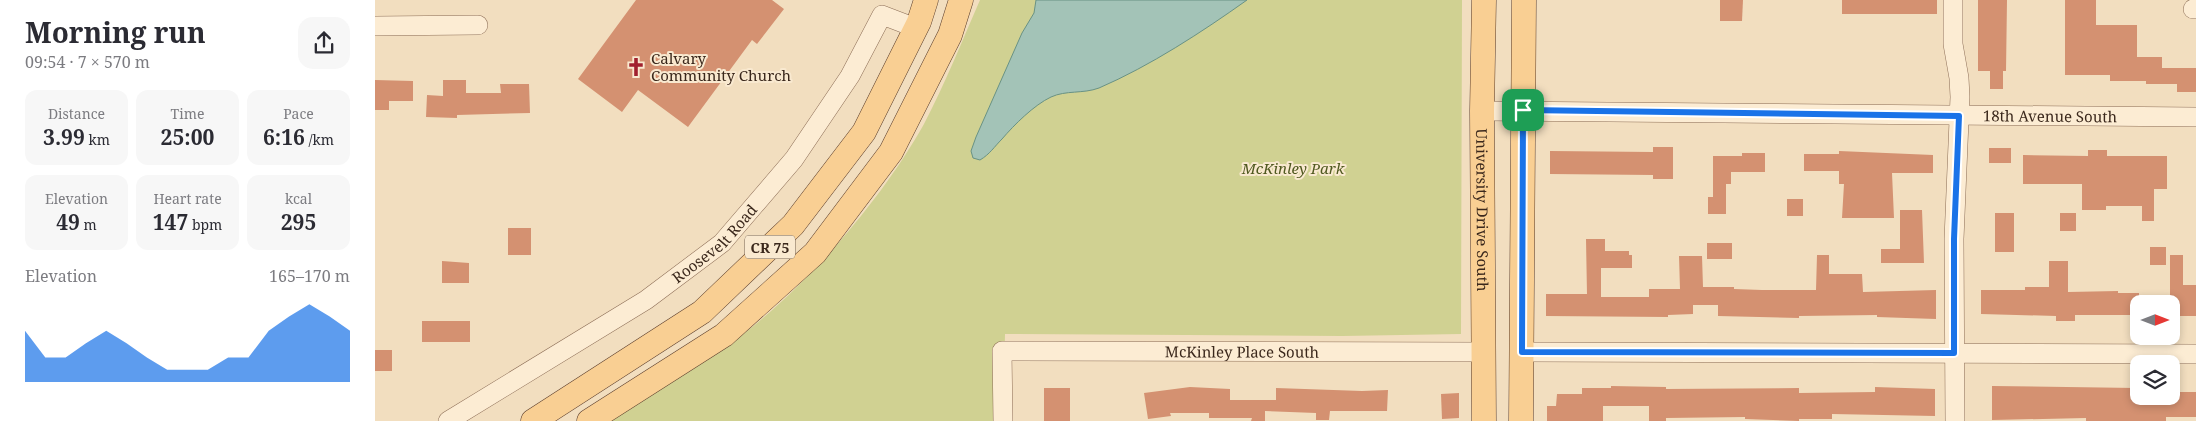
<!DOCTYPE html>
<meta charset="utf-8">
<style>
:root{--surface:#fff;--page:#f7f7f7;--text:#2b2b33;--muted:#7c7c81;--accent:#1a73e8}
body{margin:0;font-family:"Noto Serif",serif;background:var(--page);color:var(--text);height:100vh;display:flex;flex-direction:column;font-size:19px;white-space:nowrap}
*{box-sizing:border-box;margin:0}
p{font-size:16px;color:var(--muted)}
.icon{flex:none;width:28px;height:28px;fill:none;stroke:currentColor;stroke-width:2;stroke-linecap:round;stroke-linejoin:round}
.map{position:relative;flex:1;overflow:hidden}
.details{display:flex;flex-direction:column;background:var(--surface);width:375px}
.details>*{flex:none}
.needle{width:32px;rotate:90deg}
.buttons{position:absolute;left:1755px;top:295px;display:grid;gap:10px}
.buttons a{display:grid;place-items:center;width:50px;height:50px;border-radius:10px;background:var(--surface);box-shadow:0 2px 8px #0003;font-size:25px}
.pin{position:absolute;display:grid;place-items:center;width:42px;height:42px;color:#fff;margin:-21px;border-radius:10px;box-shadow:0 2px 8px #0006}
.round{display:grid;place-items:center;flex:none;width:52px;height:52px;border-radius:15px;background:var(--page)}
.overview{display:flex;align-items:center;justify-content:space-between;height:85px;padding:0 25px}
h1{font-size:28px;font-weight:700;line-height:38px}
.figures{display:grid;grid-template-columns:repeat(3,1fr);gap:8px;height:85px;padding:5px 25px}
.figures div{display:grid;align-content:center;border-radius:12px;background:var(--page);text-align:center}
.figures b{font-size:21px;font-weight:700}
.figures small{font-size:14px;font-weight:400}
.figures p{font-size:14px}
.chart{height:140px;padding:10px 25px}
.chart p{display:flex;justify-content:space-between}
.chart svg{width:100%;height:90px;margin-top:5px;fill:var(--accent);opacity:.7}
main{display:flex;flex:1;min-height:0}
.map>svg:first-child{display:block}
.green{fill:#d0d192}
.water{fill:#a3c3b7;stroke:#699284}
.building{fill:#d49171}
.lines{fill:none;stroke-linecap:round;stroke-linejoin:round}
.minor-casing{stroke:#8c6d56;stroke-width:20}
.major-casing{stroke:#5a3c2b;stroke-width:25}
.minor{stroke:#fcecd3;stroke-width:19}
.major{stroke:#f9cf93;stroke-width:24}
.route-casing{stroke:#fff;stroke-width:10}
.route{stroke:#1a73e8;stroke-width:6}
.labels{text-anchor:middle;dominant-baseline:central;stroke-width:4;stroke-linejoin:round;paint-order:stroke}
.shield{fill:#f9e9d0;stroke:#746252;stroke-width:1}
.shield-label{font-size:14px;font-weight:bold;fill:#3b281c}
.poi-label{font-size:15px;fill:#3b281c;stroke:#f9e9d0;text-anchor:start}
.street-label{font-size:15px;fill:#3b281c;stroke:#f9e9d0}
.park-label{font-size:15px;font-style:italic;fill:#505920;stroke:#f9e9d0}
</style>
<main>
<section class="details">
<div class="overview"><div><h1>Morning run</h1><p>09:54 · 7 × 570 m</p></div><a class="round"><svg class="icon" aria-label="share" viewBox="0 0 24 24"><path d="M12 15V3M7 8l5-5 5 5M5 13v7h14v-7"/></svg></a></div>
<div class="figures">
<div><p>Distance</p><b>3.99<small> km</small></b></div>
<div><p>Time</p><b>25:00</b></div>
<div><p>Pace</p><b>6:16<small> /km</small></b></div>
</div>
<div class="figures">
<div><p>Elevation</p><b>49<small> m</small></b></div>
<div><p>Heart rate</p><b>147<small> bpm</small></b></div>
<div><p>kcal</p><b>295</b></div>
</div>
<div class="chart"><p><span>Elevation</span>165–170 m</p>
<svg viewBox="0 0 160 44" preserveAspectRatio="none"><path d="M0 44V19L10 32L20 32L30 25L40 19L50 25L60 32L70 38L80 38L90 38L100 32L110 32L120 19L130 12L140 6L150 12L160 19V44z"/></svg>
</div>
</section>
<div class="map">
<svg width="1821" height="421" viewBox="0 0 1821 421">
<rect width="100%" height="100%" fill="#f2debf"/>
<path class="green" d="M 605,0 L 1087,0 L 1086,334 L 967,336 L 630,334 L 628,421 L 234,421 C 286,388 341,358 388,318 C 447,268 511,192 549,124 C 570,84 587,41 605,0 Z"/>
<path class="water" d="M 661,0 L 872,0 C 827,32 775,66 724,88 C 708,94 691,90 676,97 C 659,105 639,125 627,139 C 619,147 615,154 605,160 L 598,158 L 596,151 L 601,137 L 647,33 L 659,13 Z"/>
<g class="building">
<path d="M 261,0 L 397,0 L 409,9 L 382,44 L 377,40 L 313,127 L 263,90 L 247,112 L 203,79 Z"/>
<path d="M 1345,0 L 1368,0 L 1367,21 L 1345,21 Z"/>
<rect x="1467" y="0" width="95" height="14"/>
<path d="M 1603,0 L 1632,0 L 1631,71 L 1628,71 L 1628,89 L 1615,89 L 1615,71 L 1603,71 Z"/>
<path d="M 1690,0 L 1721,0 L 1721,25 L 1762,25 L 1762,57 L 1787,57 L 1787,68 L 1821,68 L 1821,92 L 1802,92 L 1802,84 L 1771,84 L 1771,81 L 1735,81 L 1735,75 L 1690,75 Z"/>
<path d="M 0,80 L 38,81 L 38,101 L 14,101 L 14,110 L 0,110 Z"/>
<path d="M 68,80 L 91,80 L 91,93 L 126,93 L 125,84 L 154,84 L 155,113 L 82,115 L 82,118 L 51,117 L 52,95 L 68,96 Z"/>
<path d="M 1278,147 L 1298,147 L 1298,179 L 1278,179 L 1278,175 L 1175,174 L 1175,151 L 1278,152 Z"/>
<rect x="1614" y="148" width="22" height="15"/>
<path d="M 1713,150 L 1732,150 L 1732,156 L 1792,156 L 1792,189 L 1779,189 L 1779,221 L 1767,221 L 1767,206 L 1731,206 L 1731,210 L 1707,210 L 1707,184 L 1648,184 L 1648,155 L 1713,156 Z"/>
<path d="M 1464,151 L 1558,155 L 1558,173 L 1517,173 L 1519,218 L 1467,218 L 1469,184 L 1464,184 L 1464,171 L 1429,171 L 1429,154 L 1464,154 Z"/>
<path d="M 1367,153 L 1390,153 L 1390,172 L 1356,172 L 1356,184 L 1351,184 L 1351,214 L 1333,214 L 1333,197 L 1338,197 L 1338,156 L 1367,156 Z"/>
<rect x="1412" y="199" width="16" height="17"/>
<path d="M 1525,210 L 1547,210 L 1549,263 L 1506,263 L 1506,249 L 1525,249 Z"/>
<rect x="1620" y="213" width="19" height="39"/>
<rect x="1685" y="213" width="16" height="18"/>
<rect x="133" y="228" width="23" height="27"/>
<path d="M 1211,239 L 1230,239 L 1230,251 L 1254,251 L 1254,255 L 1257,255 L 1257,268 L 1226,268 L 1226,297 L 1274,297 L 1274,289 L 1305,289 L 1304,256 L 1327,256 L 1328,287 L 1359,287 L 1359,289 L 1387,290 L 1441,290 L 1442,255 L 1454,255 L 1454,274 L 1487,274 L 1488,292 L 1561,290 L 1561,319 L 1502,317 L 1502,315 L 1424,316 L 1424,318 L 1343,316 L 1343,305 L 1318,305 L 1318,314 L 1293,315 L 1293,317 L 1171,316 L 1171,294 L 1212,294 Z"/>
<rect x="1332" y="243" width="25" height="16"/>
<rect x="1775" y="247" width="16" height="18"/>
<path d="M 1795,255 L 1808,255 L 1808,285 L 1821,285 L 1821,316 L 1805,316 L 1805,304 L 1795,304 Z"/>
<path d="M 67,261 L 94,263 L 94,283 L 67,283 Z"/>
<path d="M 1674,261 L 1693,261 L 1693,292 L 1743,291 L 1743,293 L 1764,293 L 1764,315 L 1700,315 L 1700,321 L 1681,321 L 1681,316 L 1606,314 L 1606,290 L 1650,290 L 1650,287 L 1674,287 Z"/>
<rect x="47" y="321" width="48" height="21"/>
<rect x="0" y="350" width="17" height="21"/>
<path d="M 1236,386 L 1291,387 L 1291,389 L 1424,388 L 1424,393 L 1500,392 L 1500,387 L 1560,389 L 1560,416 L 1457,414 L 1457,419 L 1424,419 L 1424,421 L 1370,419 L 1370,417 L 1291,418 L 1291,421 L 1274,421 L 1274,406 L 1228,406 L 1228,421 L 1172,421 L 1172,406 L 1181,406 L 1182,394 L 1207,394 L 1207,388 L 1236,388 Z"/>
<path d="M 1617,386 L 1761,388 L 1761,396 L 1801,396 L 1801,392 L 1821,392 L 1821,417 L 1791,417 L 1791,421 L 1711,421 L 1711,418 L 1617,420 Z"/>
<path d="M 815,387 L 855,389 L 855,400 L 901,400 L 901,388 L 987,391 L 1013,390 L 1012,411 L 955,411 L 954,420 L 941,420 L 941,413 L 890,411 L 890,421 L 876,421 L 877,418 L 834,418 L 834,413 L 795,413 L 796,416 L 773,419 L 769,393 Z"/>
<rect x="669" y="388" width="26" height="33"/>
<path d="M 1084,393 L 1084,418 L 1067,419 L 1066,394 Z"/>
</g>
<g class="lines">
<g class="minor-casing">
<g id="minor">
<path d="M 1578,0 L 1578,44 L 1584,78 L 1585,97 L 1579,239 L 1580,421"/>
<path d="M 1818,9 L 1821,9"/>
<path d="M 0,26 L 103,25"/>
<path id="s1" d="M 1107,111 L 1821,117"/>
<path d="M 1147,352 L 1821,354"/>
<path id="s2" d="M 73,421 L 271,300 L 347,243 L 419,159 L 475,76 L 507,15 L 541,28"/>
<path id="s3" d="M 628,421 L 627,351 L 1108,352"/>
</g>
</g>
<g class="major-casing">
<g id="major">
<path id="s4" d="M 1109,0 L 1107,111 L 1109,421"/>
<path d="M 158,421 L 327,312 L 418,225 L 489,132 L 544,22 L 551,0"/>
<path d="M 214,421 L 349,335 L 440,253 L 516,152 L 575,35 L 586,0"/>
<path d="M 1146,421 L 1149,0"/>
</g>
</g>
<use href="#minor" class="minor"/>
<use href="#major" class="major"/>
</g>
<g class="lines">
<g class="route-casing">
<path id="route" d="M 1148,110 L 1584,116 L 1579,239 L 1579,353 L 1147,352 Z"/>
</g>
<use href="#route" class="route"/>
</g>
<defs>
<g id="church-bare" transform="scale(1.5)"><path d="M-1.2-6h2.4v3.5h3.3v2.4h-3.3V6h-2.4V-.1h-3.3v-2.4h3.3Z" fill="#a1202e" stroke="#f9e9d0" stroke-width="2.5" paint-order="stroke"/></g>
</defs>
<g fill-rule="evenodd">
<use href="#church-bare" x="261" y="67"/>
</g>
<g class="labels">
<rect class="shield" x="370" y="235.5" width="50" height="23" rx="4"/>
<g class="shield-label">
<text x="395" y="247">CR 75</text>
</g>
<g class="poi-label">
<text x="276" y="58">Calvary<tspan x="276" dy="17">Community Church</tspan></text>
</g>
<g class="street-label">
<text stroke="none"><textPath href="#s1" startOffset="568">18th Avenue South</textPath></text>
<text stroke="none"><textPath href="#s4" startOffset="210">University Drive South</textPath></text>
<text stroke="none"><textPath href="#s2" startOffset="321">Roosevelt Road</textPath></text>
<text stroke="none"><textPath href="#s3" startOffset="310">McKinley Place South</textPath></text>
</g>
<g class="park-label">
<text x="918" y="168">McKinley Park</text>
</g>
</g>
</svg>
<div class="buttons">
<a><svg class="needle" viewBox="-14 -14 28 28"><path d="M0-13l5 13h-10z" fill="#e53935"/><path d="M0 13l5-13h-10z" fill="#7c7c81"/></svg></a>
<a><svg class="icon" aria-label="layers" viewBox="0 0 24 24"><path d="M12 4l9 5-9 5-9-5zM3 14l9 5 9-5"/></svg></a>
</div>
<div class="pin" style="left:1148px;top:110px;background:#1e9e55"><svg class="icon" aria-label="arrive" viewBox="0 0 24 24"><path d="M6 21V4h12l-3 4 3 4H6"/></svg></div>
</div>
</main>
